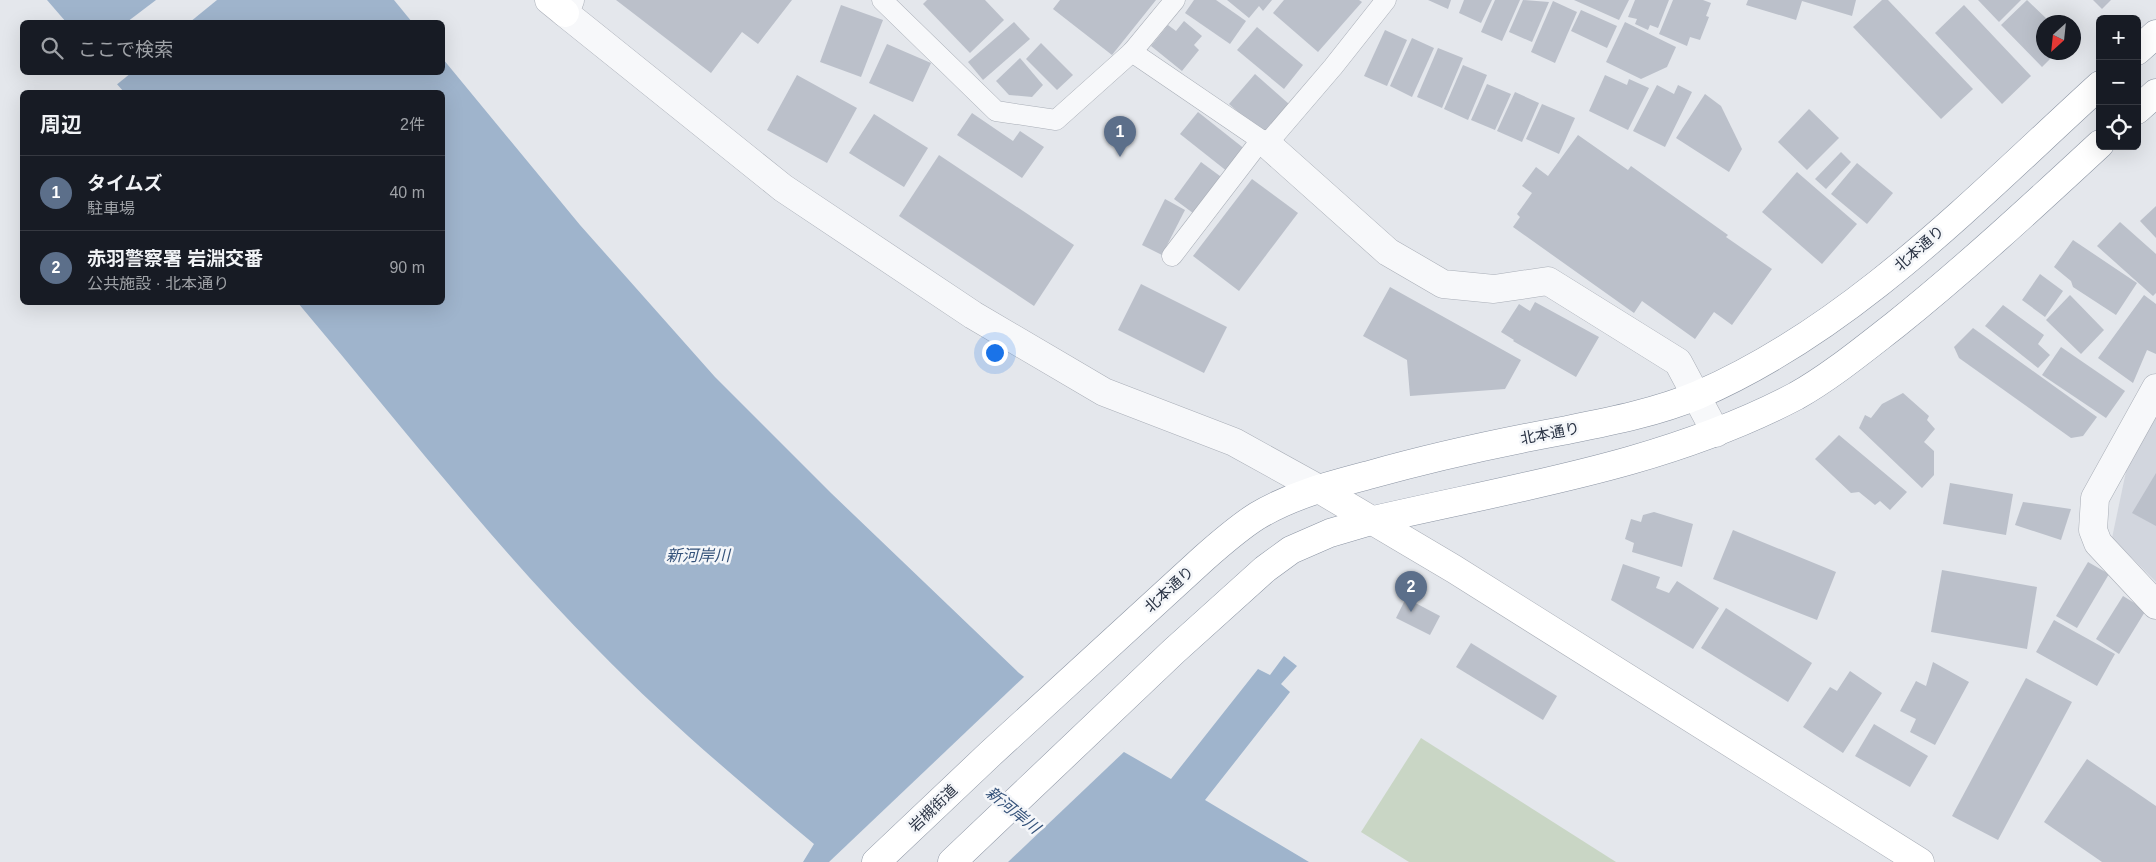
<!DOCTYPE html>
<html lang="ja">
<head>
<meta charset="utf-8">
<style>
	:root { --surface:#171b24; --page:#242831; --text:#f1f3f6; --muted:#9ea1a6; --line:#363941; --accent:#b45309 }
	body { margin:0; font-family:Arial,"Noto Sans JP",sans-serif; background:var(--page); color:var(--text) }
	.controls { position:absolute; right:15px; top:15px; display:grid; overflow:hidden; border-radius:8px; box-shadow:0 5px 20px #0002 }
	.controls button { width:45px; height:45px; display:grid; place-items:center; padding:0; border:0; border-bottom:1px solid var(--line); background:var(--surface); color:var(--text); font:25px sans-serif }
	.compass { position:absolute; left:2036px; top:15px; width:45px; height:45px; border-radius:50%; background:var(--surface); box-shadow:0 5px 20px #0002; rotate:207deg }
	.you { position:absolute; left:994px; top:352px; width:18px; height:18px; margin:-12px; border:4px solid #fff; border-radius:50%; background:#1a73e8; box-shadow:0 0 0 8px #1a73e833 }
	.badge { display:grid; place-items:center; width:32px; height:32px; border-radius:50%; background:var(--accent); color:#fff; font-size:16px; font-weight:700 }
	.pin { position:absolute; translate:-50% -41px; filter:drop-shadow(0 1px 2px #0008) }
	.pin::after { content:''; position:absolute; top:26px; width:18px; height:15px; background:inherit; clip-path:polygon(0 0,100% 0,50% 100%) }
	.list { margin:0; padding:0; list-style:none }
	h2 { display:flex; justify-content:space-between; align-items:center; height:65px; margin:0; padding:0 20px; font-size:21px }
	h2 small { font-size:16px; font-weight:400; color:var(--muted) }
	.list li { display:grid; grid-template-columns:32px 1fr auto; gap:15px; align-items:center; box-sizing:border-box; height:75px; padding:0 20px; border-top:1px solid var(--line) }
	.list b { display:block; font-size:19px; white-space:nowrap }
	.list p { margin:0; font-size:16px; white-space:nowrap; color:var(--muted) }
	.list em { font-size:16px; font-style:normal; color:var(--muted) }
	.icon { flex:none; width:28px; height:28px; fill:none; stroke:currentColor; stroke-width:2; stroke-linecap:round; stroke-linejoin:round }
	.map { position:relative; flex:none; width:2156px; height:862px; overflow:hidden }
	.search { position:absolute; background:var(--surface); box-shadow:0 5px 20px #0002; left:20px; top:20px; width:425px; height:55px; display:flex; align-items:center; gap:12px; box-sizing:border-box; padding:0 18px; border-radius:8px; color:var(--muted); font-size:19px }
	.panel { position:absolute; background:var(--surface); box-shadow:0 5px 20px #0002; left:20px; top:90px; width:425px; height:215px; border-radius:8px }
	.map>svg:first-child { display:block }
</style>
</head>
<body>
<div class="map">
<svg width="2156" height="862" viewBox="0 0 2156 862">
	<rect width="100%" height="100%" fill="#e4e7ec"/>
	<path fill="#d2d6de" d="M2156 415V582L2112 538 2128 462Z"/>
	<path fill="#c9d6c5" d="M1421 738 1616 862H1409L1361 832Z"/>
	<g fill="#9fb4cc">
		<path d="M47 0H394L412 22H66Z"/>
		<path d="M443 59 580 225 715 377 831 493 1019 673 1124 752 1171 779 1258 669 1270 675 1284 656 1297 666 1281 684 1290 692 1205 800 1309 862H803L814 844C739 781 665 719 597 649 490 541 396 419 298 303L442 302V92H124L107 73 442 72Z"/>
	</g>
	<g fill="#e4e7ec">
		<path d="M156 0H217L190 22H127Z"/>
		<path d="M105 72H131V73L115 86Z"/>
		<path d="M1026 675 1126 750 1008 862H829Z"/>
	</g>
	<g fill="#bbc0ca">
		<path d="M616 0H792L758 44 742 32 711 73Z"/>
		<path d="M927 0H985L1004 20 970 53 923 4Z"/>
		<path d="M1060 0H1156L1112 55 1053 9Z"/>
		<path d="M1194 0H1216L1246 21 1230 44 1185 13Z"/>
		<path d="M1227 0H1272L1263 11 1259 6 1249 18Z"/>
		<path d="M1284 0H1359L1362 2 1318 52 1273 13Z"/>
		<path d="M1428 0H1451L1448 9Z"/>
		<path d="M1464 0H1492L1481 23 1459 13Z"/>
		<path d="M1495 0H1520L1502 41 1481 32Z"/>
		<path d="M1523 0 1549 2 1532 42 1509 32Z"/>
		<path d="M1574 0H1629L1619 20Z"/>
		<path d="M1635 0H1669L1658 28 1650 25 1648 30 1635 24 1637 19 1628 17Z"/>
		<path d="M1673 0H1703L1711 3 1706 16 1709 17 1700 40 1690 37 1687 46 1659 34Z"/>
		<path d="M1748 0H1856L1852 16 1802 1 1796 20 1746 5Z"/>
		<path d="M1882 0H1888L1973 89 1941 119 1853 27Z"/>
		<path d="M1978 0H2021L1999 22Z"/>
		<path d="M2027 0 2050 22H2044V52H2057L2042 67 2001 25Z"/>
		<path d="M2093 0H2111L2102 9Z"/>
		<path d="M1553 1 1577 12 1555 63 1531 52Z"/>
		<path d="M841 5 883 20 861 77 820 62Z"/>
		<path d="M1964 5 2031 76 2002 104 1935 33Z"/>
		<path d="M1581 10 1617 26 1607 48 1571 31Z"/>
		<path d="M1184 21 1202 36 1194 45 1199 50 1182 71 1151 46 1168 25 1176 31Z"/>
		<path d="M1014 22 1030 39 983 80 968 62Z"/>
		<path d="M1625 22 1676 47 1667 67 1641 79 1606 62Z"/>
		<path d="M1257 27 1303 65 1284 89 1237 50Z"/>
		<path d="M1385 30 1407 40 1387 86 1364 76Z"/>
		<path d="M1412 38 1434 48 1412 97 1390 86Z"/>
		<path d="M1041 43 1073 75 1057 90 1026 59Z"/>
		<path d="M887 44 931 63 913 102 869 83Z"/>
		<path d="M1438 48 1463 58 1442 108 1417 97Z"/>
		<path d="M1020 58 1043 85 1032 97 1009 95 996 81Z"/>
		<path d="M1463 65 1487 75 1468 120 1444 109Z"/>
		<path d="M1255 74 1289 104 1263 134 1229 104Z"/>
		<path d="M797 75 857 108 827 163 767 130Z"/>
		<path d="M1605 75 1627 85 1629 79 1649 88 1628 130 1589 111Z"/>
		<path d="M1487 84 1511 94 1495 130 1471 120Z"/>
		<path d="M1657 85 1674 94 1678 85 1692 92 1665 147 1633 131Z"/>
		<path d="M1515 92 1539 103 1522 142 1497 131Z"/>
		<path d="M1705 94 1721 106 1742 149 1729 172 1676 138Z"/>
		<path d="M1542 104 1575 118 1559 154 1526 139Z"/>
		<path d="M1809 109 1839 138 1807 170 1778 142Z"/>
		<path d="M1198 112 1246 150 1228 172 1180 134Z"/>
		<path d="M972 113 1013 141 1020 131 1044 147 1022 178 957 135Z"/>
		<path d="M874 114 928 148 904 187 849 153Z"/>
		<path d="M1578 135 1628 170 1631 166 1728 235 1726 237 1772 269 1732 325 1714 312 1695 339 1642 301 1634 313 1513 227 1520 217 1517 214 1532 193 1522 186 1536 167 1548 176Z"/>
		<path d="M1841 152 1851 162 1826 189 1815 179Z"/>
		<path d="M939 155 1074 245 1034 306 899 216Z"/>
		<path d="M1201 162 1224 179 1197 216 1174 199Z"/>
		<path d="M1857 163 1893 193 1867 224 1831 194Z"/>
		<path d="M1797 172 1857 224 1822 264 1762 212Z"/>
		<path d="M1252 179 1298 213 1239 291 1193 256Z"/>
		<path d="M1165 199 1185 210 1162 255 1142 245Z"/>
		<path d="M2156 206V238L2140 221Z"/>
		<path d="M2120 222 2156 254V293L2153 296 2097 246Z"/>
		<path d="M2073 240 2137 283 2116 315 2073 287 2071 281 2054 267Z"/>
		<path d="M2040 274 2063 291 2045 317 2022 300Z"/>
		<path d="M1141 284 1227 327 1204 373 1118 330Z"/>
		<path d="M1390 287 1521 360 1505 389 1410 396 1407 360 1363 336Z"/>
		<path d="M2070 295 2104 330 2081 354 2046 320Z"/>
		<path d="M2144 295 2156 304V354L2147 350 2133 383 2098 358Z"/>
		<path d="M1535 302 1599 337 1576 377 1513 341 1514 340 1501 332 1519 304 1530 311Z"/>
		<path d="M2003 305 2044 335 2038 344 2050 355 2038 368 1985 326Z"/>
		<path d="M1973 328 2097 417 2083 436 2071 438 1959 358 1954 347Z"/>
		<path d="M2061 347 2125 391 2106 418 2042 375Z"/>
		<path d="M1903 393 1929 416 1927 420 1935 429 1924 442 1934 451V475L1922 488 1859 428 1865 415 1871 418 1882 404Z"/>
		<path d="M1839 435 1907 492 1890 510 1880 501 1875 505 1859 492 1851 493 1815 459Z"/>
		<path d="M2156 473V526L2132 513Z"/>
		<path d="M1950 483 2013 494 2006 535 1943 524Z"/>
		<path d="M2023 502 2071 509 2061 540 2015 525Z"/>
		<path d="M1654 512 1693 524 1682 567 1632 552 1634 543 1625 539 1631 519 1641 522 1643 515Z"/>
		<path d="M1733 530 1836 572 1817 620 1713 579Z"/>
		<path d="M2088 562 2109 574 2077 628 2056 616Z"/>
		<path d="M1623 564 1660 577 1656 588 1669 593 1677 581 1719 608 1693 649 1611 600Z"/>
		<path d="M1942 570 2037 587 2027 649 1931 632Z"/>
		<path d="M2123 596 2146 610 2119 654 2096 639Z"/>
		<path d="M1406 598 1440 616 1430 635 1396 618Z"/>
		<path d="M1726 608 1812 663 1788 702 1701 648Z"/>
		<path d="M2054 620 2115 654 2097 686 2036 652Z"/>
		<path d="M1471 643 1557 696 1543 720 1456 667Z"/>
		<path d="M1933 662 1969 682 1935 745 1910 732 1916 719 1900 711 1916 681 1926 686Z"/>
		<path d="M1850 671 1882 693 1843 753 1803 727 1830 687 1837 691Z"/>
		<path d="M2026 678 2072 702 1998 840 1952 816Z"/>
		<path d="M1874 724 1928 756 1910 787 1855 756Z"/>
		<path d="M2087 759 2156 806V862H2102L2044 822Z"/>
	</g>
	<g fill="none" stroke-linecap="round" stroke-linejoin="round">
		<defs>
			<g id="lane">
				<path d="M882 0 996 111 1056 120 1132 52 1267 144 1333 67 1386 0"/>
				<path d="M1132 52 1175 0"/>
				<path d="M1172 256 1261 140"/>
			</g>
			<g id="street">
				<path d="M570 0 565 13 783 188 973 315 1104 392 1234 442 1319 489"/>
				<path d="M1267 144 1388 252 1443 284 1494 289 1548 281 1678 362 1716 433"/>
				<path d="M2156 388 2095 498 2093 530 2098 543 2156 605"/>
			</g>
			<g id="secondary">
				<path d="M549 0 565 13"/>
				<path d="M1319 489 1454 569 1920 862"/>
			</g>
			<g id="highway">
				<path d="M2137 51 2156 34"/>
				<path d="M2137 110 2156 93"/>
				<path d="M876 862 990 754 1204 558C1221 543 1238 528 1257 516 1292 495 1331 485 1369 475 1433 457 1497 443 1562 431 1607 422 1655 413 1698 395 1853 328 1977 197 2100 85"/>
				<path d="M952 862 1174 651 1265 569 1291 550 1330 533 1374 520C1516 487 1665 465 1796 396 1830 377 1864 349 1895 325 1966 268 2033 206 2100 144"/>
			</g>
		</defs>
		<use href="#lane" stroke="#a9aeb7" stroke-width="21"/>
		<use href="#street" stroke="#a9aeb7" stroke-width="29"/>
		<use href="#secondary" stroke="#a9aeb7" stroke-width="29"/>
		<use href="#highway" stroke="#8b94a3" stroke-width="29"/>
		<use href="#lane" stroke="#f7f8fa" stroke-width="20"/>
		<use href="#street" stroke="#f7f8fa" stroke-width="28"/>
		<use href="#secondary" stroke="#fff" stroke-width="28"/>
		<use href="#highway" stroke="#fff" stroke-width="28"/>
	</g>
	<g text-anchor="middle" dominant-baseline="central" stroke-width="5" stroke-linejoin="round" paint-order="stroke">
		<g font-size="15" fill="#2b3445" stroke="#f4f6f9">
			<text transform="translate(1919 248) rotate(-41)">北本通り</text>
			<text transform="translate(1550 433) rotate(-11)">北本通り</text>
			<text transform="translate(1169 589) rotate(-42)">北本通り</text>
			<text transform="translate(933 808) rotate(-44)">岩槻街道</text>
		</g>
		<g font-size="16" font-style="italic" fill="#34527a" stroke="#f4f6f9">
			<text x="698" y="555">新河岸川</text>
			<text transform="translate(1013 810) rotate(39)">新河岸川</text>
		</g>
	</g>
</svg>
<div class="controls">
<button>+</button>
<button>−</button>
<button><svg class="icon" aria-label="locate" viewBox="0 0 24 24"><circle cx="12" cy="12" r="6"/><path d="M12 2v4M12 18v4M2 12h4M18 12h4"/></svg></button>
</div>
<svg class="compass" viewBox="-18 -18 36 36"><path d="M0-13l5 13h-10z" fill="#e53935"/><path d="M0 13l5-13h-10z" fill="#9ea1a6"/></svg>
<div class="you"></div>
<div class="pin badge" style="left:1120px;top:157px;background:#5c6f8a">1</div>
<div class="pin badge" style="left:1411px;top:612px;background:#5c6f8a">2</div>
<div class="search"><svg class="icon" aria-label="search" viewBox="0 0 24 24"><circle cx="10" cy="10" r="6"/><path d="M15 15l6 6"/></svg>ここで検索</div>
<section class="panel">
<h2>周辺<small>2件</small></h2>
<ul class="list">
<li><span class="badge" style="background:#5c6f8a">1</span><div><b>タイムズ</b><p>駐車場</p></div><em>40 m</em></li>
<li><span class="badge" style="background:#5c6f8a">2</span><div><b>赤羽警察署 岩淵交番</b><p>公共施設 · 北本通り</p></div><em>90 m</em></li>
</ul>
</section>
</div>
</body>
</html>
